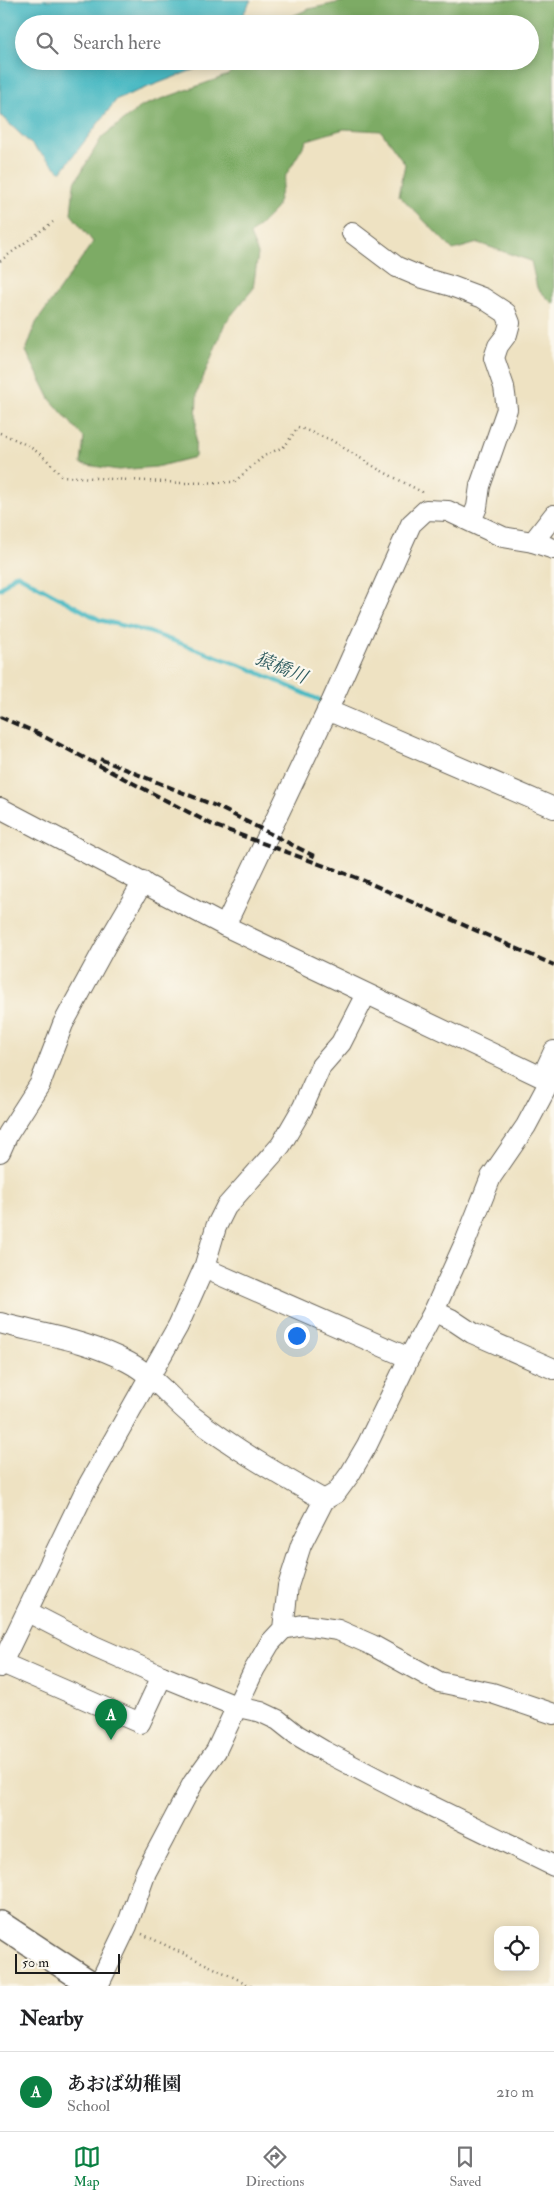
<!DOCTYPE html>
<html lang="en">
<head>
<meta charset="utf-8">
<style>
	:root { --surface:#fff; --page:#f6f6f6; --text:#202124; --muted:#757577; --line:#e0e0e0; --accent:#0b8043 }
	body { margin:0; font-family:"IM FELL Double Pica","Noto Serif JP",serif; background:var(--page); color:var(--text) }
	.controls { position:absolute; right:15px; bottom:15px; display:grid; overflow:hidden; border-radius:10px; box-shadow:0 2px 12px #0003 }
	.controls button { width:45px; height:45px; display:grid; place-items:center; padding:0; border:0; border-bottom:1px solid var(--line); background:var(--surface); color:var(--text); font:25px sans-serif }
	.scale { position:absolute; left:15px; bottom:12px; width:105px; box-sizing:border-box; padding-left:5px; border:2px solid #1c1c1c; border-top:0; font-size:14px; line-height:18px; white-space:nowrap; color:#1c1c1c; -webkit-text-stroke:4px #fbf7ec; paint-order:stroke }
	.you { position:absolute; left:296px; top:1335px; width:18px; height:18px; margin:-12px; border:4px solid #fff; border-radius:50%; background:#1a73e8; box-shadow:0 0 0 8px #1a73e833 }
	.badge { display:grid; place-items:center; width:32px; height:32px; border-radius:50%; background:var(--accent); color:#fff; font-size:16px; font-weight:700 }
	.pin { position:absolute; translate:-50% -41px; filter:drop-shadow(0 1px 2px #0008) }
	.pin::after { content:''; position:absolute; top:26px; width:18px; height:15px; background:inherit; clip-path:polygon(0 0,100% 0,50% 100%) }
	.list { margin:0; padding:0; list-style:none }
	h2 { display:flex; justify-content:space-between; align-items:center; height:65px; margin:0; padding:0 20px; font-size:21px }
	h2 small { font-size:16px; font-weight:400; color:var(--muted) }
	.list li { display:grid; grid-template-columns:32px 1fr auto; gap:15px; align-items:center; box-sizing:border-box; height:80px; padding:0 20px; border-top:1px solid var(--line) }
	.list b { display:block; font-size:19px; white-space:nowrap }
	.list p { margin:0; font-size:16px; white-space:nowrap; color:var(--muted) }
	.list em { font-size:16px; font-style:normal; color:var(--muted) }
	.icon { flex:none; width:28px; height:28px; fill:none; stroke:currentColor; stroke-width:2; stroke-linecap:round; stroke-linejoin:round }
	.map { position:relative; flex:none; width:554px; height:1986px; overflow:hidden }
	.search { position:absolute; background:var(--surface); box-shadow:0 2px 12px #0003; left:15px; right:15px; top:15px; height:55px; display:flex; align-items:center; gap:12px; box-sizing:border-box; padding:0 18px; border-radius:28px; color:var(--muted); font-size:19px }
	.sheet { height:145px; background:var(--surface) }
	nav { display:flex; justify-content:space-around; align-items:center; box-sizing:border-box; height:70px; border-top:1px solid var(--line); background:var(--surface); font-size:14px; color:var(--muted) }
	nav a { display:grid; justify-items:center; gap:2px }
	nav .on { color:var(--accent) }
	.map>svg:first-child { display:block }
</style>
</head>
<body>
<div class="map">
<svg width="554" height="1986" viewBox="0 0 554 1986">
	<rect width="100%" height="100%" fill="#fbf7ec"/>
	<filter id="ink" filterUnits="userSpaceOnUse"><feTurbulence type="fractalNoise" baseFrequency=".02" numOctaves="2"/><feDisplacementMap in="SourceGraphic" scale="10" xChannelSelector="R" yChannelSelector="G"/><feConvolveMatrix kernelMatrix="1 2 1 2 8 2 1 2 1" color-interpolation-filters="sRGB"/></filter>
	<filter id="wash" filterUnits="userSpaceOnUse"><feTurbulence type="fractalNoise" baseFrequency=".0096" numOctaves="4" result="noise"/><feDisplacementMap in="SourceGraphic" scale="20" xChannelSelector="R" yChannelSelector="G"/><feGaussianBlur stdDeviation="1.12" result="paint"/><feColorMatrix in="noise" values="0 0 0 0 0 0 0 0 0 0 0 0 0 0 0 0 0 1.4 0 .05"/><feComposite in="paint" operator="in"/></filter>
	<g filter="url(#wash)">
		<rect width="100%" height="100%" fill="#eee2c2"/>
		<path fill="#7dab65" stroke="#4c6440" d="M350 0H554V305L537 288 531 261 478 243 453 250 399 195 405 164 381 131 344 129 307 140 285 177 276 209 250 235 258 254 253 289 225 323 197 393 195 457 156 467 118 470 81 464 84 438 50 399 26 351 36 323 93 242 71 214 74 184 102 137 142 106 228 75 239 61H530V24H273L309 9Z"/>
		<path fill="#4ab9c3" stroke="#336a70" d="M0 0H251L238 24H24V61H216L117 99 61 172 0 115Z"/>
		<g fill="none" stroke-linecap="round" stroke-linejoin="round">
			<path stroke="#4ab9c3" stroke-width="4.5" d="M0 589 16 574 100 620 149 632 248 668 326 703"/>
		</g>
	</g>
	<g filter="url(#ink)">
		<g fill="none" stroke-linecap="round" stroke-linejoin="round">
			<defs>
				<g id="minor">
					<path d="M352 233 397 267 423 278 451 286 483 298 506 313 510 323 507 334 498 346 494 358 504 387 507 409 480 486 477 507 471 521"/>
					<path d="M533 542 554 515"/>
					<path d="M327 710 554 808"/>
					<path d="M0 808 225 926 554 1083"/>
					<path d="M225 926 331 703 411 524 426 510 448 511 503 537 533 542 554 549"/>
					<path d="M542 1077 554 1051"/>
					<path d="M0 1152 8 1134 40 1084 63 1024 105 947 143 882"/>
					<path d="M204 1268 409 1358"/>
					<path d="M434 1311 451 1319 472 1333 554 1369"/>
					<path d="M0 1323C42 1334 89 1341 128 1362 153 1375 170 1398 192 1416 233 1448 278 1474 324 1500"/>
					<path d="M28 1612 94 1646 162 1676 238 1707 261 1712 278 1720 297 1735 324 1751 409 1795 554 1866"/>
					<path d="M283 1629 303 1625 338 1630 372 1645 439 1682 492 1693 554 1714"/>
					<path d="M2 1663 140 1723 162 1676"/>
					<path d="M0 1667 85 1491 178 1326 204 1268 216 1227 226 1207 281 1145 303 1107 321 1066 341 1043 366 994"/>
					<path d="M98 1986 127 1926 146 1872 193 1783 216 1751 254 1670 270 1643 283 1629 288 1586 301 1545 324 1500 336 1493 350 1474 367 1445 409 1358 434 1311 466 1240 491 1177 526 1126 550 1081"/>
				</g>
				<path id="major" d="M0 1924 94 1986"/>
			</defs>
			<use href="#minor" stroke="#666156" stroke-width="22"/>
			<use href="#major" stroke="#666156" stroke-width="28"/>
			<g stroke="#666156" stroke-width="2.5" stroke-dasharray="1 4" stroke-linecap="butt">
				<path d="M0 261 53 222"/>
				<path d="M0 433C27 444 43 452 61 476L182 483 234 482 264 456 285 446 298 427 331 440 378 469 422 492 423 495"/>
				<path d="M142 1934 252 1986"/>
			</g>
			<use href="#minor" stroke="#fff" stroke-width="20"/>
			<use href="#major" stroke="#fff" stroke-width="25"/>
			<g stroke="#1c1c1c" stroke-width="4" stroke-dasharray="8 4" stroke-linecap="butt">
				<path d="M0 717 42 735"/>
				<path d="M35 732 213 825 360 879 554 965"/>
				<path d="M100 759 216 806 316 857"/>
			</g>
		</g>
	</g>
	<g text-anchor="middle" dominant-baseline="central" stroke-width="4.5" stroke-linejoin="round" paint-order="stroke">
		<g font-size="18" font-style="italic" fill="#2e5b5f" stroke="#fbf7ec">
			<text transform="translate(281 668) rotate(23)">猿橋川</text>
		</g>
	</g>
</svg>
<div class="controls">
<button><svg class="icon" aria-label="locate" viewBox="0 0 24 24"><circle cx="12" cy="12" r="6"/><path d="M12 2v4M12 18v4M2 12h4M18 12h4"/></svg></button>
</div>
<div class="scale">50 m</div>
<div class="you"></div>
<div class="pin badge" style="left:111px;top:1740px">A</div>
<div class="search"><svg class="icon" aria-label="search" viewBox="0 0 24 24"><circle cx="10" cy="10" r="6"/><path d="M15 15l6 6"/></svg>Search here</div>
</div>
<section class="sheet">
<h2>Nearby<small></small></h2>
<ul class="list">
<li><span class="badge">A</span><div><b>あおば幼稚園</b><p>School</p></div><em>210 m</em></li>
</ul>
</section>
<nav>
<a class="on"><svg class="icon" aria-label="map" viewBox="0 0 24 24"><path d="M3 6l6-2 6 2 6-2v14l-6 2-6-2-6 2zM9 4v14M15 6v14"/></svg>Map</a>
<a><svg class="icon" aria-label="directions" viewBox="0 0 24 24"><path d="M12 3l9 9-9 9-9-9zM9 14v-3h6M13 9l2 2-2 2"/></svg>Directions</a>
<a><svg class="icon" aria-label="saved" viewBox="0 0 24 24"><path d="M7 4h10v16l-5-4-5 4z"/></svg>Saved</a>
</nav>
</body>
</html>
